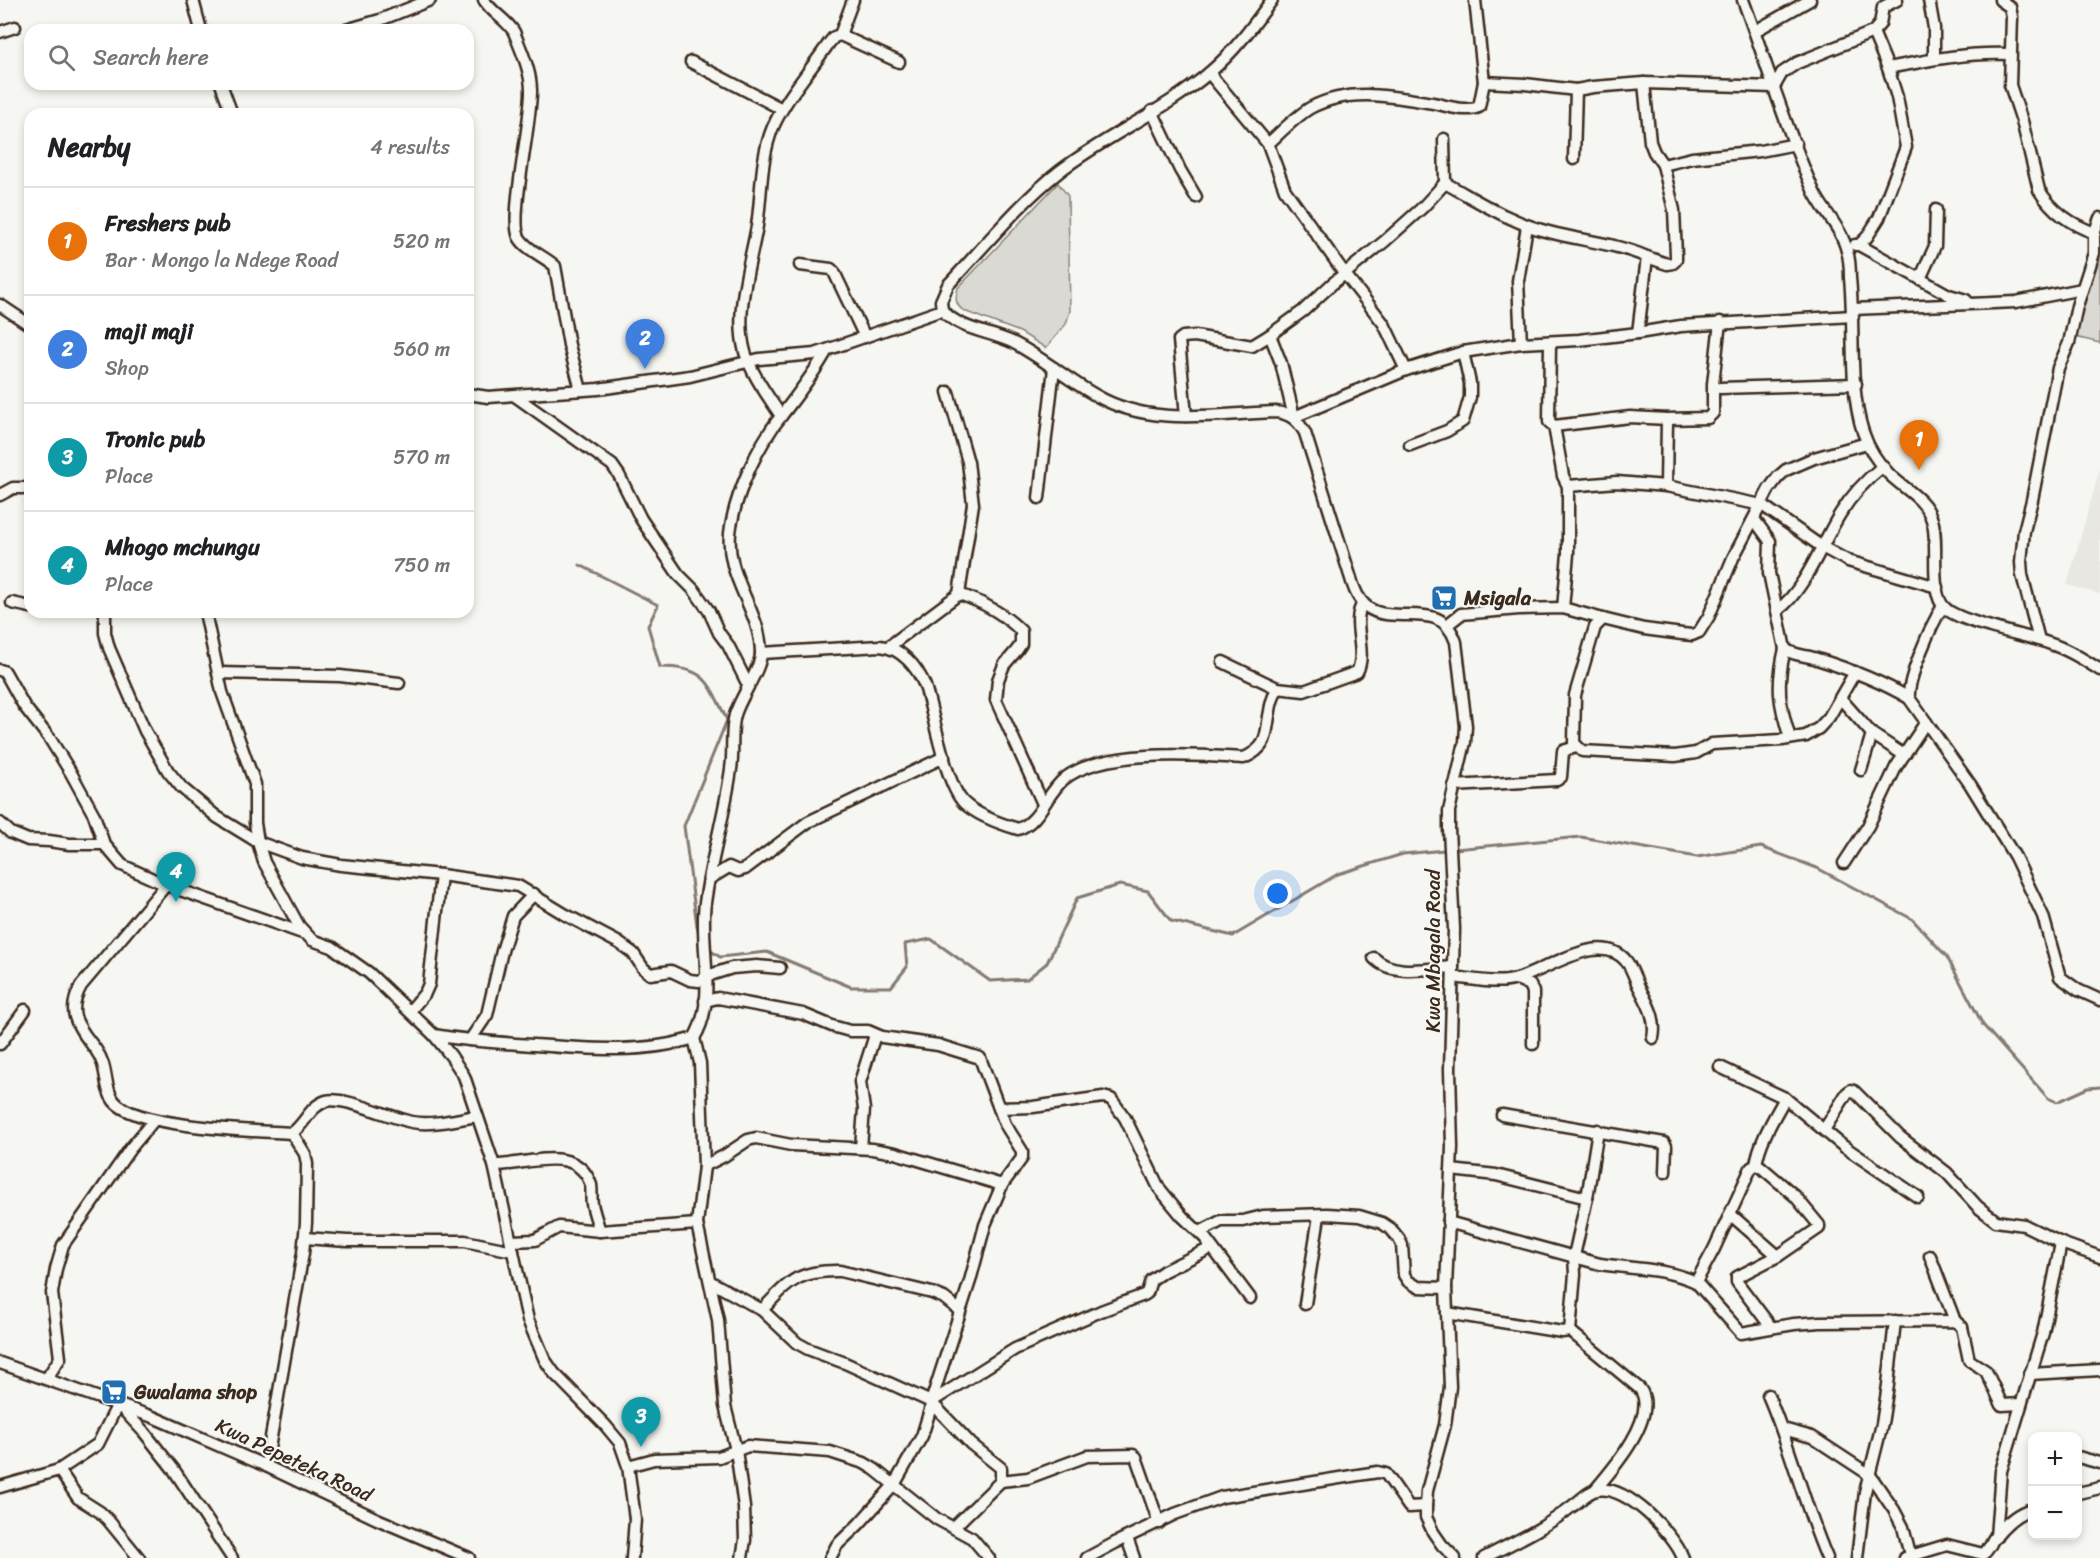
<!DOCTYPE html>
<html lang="en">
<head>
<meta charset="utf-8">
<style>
	:root { --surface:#fff; --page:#f6f6f6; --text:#202124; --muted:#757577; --line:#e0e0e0; --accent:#1a73e8 }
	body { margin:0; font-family:Sriracha,sans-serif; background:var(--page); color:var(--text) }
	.controls { position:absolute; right:18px; bottom:18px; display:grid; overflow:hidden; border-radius:12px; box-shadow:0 3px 9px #0003 }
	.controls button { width:54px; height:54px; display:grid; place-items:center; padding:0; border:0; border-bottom:2px solid var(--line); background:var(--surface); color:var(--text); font:30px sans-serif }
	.you { position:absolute; left:1278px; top:894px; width:21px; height:21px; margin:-15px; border:4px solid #fff; border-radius:50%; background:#1a73e8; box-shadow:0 0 0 9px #1a73e833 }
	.badge { display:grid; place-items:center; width:39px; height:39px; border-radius:50%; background:var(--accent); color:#fff; font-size:20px; font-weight:700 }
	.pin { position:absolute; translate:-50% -50px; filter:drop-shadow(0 2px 3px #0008) }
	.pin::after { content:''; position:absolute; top:32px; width:21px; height:18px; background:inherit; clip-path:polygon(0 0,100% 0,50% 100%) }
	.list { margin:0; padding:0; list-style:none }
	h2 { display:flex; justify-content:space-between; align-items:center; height:78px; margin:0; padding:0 24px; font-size:26px }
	h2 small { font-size:20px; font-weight:400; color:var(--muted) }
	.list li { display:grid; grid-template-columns:39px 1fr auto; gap:18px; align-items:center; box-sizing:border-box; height:108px; padding:0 24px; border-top:2px solid var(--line) }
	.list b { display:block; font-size:22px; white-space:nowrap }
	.list p { margin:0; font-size:20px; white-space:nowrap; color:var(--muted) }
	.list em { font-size:20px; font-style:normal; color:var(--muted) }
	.icon { flex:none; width:33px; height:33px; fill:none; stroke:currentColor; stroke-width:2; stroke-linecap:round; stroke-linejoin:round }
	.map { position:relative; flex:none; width:2100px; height:1558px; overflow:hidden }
	.search { position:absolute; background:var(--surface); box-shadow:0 3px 9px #0003; left:24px; top:24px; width:450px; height:66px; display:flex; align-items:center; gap:15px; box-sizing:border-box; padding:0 21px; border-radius:18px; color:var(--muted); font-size:22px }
	.panel { position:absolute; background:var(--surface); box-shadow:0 3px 9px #0003; left:24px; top:108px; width:450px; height:510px; border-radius:18px }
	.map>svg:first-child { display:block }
</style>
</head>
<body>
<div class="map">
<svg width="2100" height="1558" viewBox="0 0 2100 1558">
	<rect width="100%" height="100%" fill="#f6f6f2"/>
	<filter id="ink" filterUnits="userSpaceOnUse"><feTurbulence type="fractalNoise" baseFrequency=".0167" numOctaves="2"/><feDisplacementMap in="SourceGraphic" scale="12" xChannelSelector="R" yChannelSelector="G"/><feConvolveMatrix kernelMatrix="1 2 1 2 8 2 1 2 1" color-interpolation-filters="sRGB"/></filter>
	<g filter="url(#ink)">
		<path fill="#e8e7e2" d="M2100 469V594L2067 585Z"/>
		<g fill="#dad9d3" stroke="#8a8278" stroke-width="1.5">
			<path d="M1058 183 1068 196 1070 311 1066 324 1046 348 1020 332 964 311C955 305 955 298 958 288Z"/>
			<path d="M2100 237V343L2071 336Z"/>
		</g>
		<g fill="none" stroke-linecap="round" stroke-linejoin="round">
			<g stroke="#857a71" stroke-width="3">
				<path d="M580 565 658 605 648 626 660 667C707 667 708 682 727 720L684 826 697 926 700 937"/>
				<path d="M708 949 720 957 767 952 851 987H891L907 967 905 944 931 939 990 981 1027 979 1047 963 1077 898 1120 885 1148 891 1171 921 1233 936 1338 874 1403 854 1581 837 1697 857 1761 847 1817 868 1912 919 1947 957 1983 1025 2048 1098 2057 1102 2088 1088 2100 1087"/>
			</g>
			<defs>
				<g id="minor">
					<path d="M193 0 201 30"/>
					<path d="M484 0C492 13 507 20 514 32 521 50 531 71 531 90 532 119 509 218 519 237 526 250 544 256 555 266L569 345 581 390"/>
					<path d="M853 0 840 35 899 62"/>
					<path d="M1272 0C1253 26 1234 52 1209 73 1164 111 1107 135 1060 171 1020 202 983 248 948 285L941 301 942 310C960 330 988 331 1012 342 1042 357 1067 380 1097 396 1151 427 1216 414 1276 412 1291 414 1298 420 1305 433L1353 585C1355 591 1358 597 1362 602 1387 632 1440 593 1456 642L1466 726 1465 742 1449 811V829L1454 929 1450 1069 1452 1147 1446 1288 1450 1387 1445 1425 1427 1491 1426 1506V1517L1433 1532 1442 1545 1455 1558"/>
					<path d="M1743 0C1767 64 1786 130 1814 192 1824 212 1842 229 1847 251 1850 260 1850 269 1850 278 1855 327 1848 386 1863 432 1868 447 1878 463 1889 474 1904 489 1926 499 1932 520 1940 542 1928 593 1945 608 1959 622 2025 635 2048 643 2067 649 2083 659 2100 670"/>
					<path d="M1929 0 1934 28V59"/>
					<path d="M2000 0 2010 7 2012 17 2010 85 2022 121 2039 190C2052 211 2072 225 2095 233"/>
					<path d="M346 30 380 20 430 0"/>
					<path d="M1755 31 1810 0"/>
					<path d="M0 32 15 27"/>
					<path d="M691 62 782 109"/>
					<path d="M1888 68C1929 60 1968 52 2010 54"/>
					<path d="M1209 73 1268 144 1285 190 1345 274 1384 324 1406 370"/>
					<path d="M1484 82 1525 84 1576 90 1593 87 1644 83 1774 87 1782 73 1797 63 1873 32 1880 24 1883 7 1897 0"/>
					<path d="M1644 83 1650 142 1654 152 1663 165 1674 210 1676 255V260L1673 263 1667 264 1647 257"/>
					<path d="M221 84 232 114"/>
					<path d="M1152 111 1180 170 1196 197"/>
					<path d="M1444 139 1445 183C1478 201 1511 223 1549 232 1582 241 1615 243 1647 257L1638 333"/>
					<path d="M1268 144C1281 132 1294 118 1310 108 1351 86 1395 97 1438 104 1450 107 1467 112 1479 107L1484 82 1475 0"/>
					<path d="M1574 159 1576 90"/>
					<path d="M1663 165 1692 158 1760 151 1796 144"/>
					<path d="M1855 245H1859L1949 295 1966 300"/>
					<path d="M1859 245 1867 237 1879 218 1906 147 1897 97 1888 68 1873 32"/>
					<path d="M800 265 831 269 834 272 865 337"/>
					<path d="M1920 279 1935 246 1936 210"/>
					<path d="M0 305 30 325"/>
					<path d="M1853 309 2016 302 2082 289"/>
					<path d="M1270 335 1281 363 1294 417"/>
					<path d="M1550 342 1549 422 1554 426 1563 476 1568 486V554L1563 608"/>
					<path d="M1521 343 1518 281 1527 226"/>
					<path d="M1720 388 1856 384"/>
					<path d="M468 394 488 397 598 389 690 376 759 359 815 354 942 310"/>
					<path d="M515 396 612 465 619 475 641 519 678 574 694 590 709 611 719 633 728 645 748 685"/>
					<path d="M781 416C768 396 752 375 745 352 734 312 750 266 757 226 762 193 760 158 773 127 787 96 810 71 829 43L834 37 840 35"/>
					<path d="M1186 416 1179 340 1183 337 1195 336 1252 346 1270 335 1303 311 1332 284 1385 241 1423 207 1445 183"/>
					<path d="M1294 417 1406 370 1463 352 1521 343 1579 340 1638 333 1681 326 1853 316"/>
					<path d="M1554 426 1630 417 1667 419 1708 418 1713 413V384L1720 322"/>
					<path d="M1410 445 1447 431 1463 421 1470 397V383L1463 352"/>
					<path d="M1568 486 1617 482 1666 486 1762 505 1822 547 1848 561 1937 587"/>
					<path d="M1666 486 1667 419"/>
					<path d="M0 495 13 488H30"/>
					<path d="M1039 498 1054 368"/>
					<path d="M1754 519 1770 541 1769 573 1785 649C1794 656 1806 655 1817 659 1849 669 1880 681 1909 698"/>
					<path d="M959 594C983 602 1003 613 1021 631V644L1017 650 1004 665 998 680 996 700 1043 804"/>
					<path d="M12 603 30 607"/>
					<path d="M1943 606C1932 623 1907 679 1909 698L1970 784 2015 857 2043 916 2060 977 2078 990 2100 1000"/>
					<path d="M1778 610C1805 590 1822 543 1840 514 1851 496 1867 479 1883 466"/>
					<path d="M105 612V633L109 648 145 731 168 771 182 788 217 817 258 842 302 858 341 865 441 875 518 886 566 915 619 943 633 953 643 968 650 974 671 971 690 980 699 981 713 974 732 968 757 966 780 968"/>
					<path d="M205 612 222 692 255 784V823L258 842 264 862 299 926 312 940 332 947 369 973 434 1035 451 1056 464 1076 494 1165 528 1320 545 1360 554 1373 605 1425 620 1443 628 1466 635 1519 632 1558"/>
					<path d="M1447 625 1461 614 1519 609 1563 608 1603 619"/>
					<path d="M2039 640 2022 575 2021 562 2024 531 2032 500 2058 368 2069 343 2077 306 2094 253V234L2100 218"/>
					<path d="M888 647 959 594 973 504 968 462 948 392"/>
					<path d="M1785 649C1776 686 1779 703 1790 738"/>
					<path d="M761 653 880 646C902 648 917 667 925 686 934 714 945 784 964 803 977 815 1001 824 1018 829 1040 822 1046 794 1064 779 1102 748 1196 755 1244 758 1270 746 1265 734 1270 711 1271 702 1274 695 1277 688L1304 691 1357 672C1368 651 1350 622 1363 603"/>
					<path d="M1223 662 1277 688"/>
					<path d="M0 670 5 672 24 706 50 739 71 773 94 815 104 844 122 865 166 885 305 934"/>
					<path d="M1855 672 1829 717 1819 728 1806 736 1782 740 1712 744 1696 753 1675 756 1582 751 1574 743 1575 695 1595 627 1603 619 1644 629 1682 634 1692 635 1699 632 1709 616 1733 558 1769 489 1778 477 1786 470 1814 458 1867 443"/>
					<path d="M219 673 340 676 399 683"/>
					<path d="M1841 699 1872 734 1904 755"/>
					<path d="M1861 770 1872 734"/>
					<path d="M1454 786 1557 780 1561 777 1563 751 1576 747"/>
					<path d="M0 823 11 833 28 840 49 841 69 844H104"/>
					<path d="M1844 863 1868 826 1896 767 1926 722"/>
					<path d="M709 879 729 867 738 871 745 869 808 822 944 757"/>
					<path d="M166 885 81 986C65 1015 79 1027 96 1050 109 1068 103 1087 114 1101 135 1128 257 1131 292 1133 305 1124 310 1106 326 1101 344 1096 391 1118 412 1122 432 1126 457 1119 477 1116"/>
					<path d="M1374 958C1392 977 1430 968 1453 967"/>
					<path d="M1453 977C1473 979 1498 985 1517 979 1547 970 1602 929 1627 962 1632 969 1635 979 1639 987 1648 1004 1657 1019 1653 1038"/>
					<path d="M1517 979 1530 985 1533 992V1044"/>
					<path d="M705 1001 718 998 803 1014 832 1026 850 1031H868L882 1037 938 1045 980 1058 1005 1124 1022 1151V1158L1002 1185"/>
					<path d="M410 1011 425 993 429 984 441 875"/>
					<path d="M434 1035C467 1041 501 1043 534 1045 586 1049 644 1054 694 1038 718 1000 699 945 705 903 711 858 725 814 731 769 734 751 730 732 735 715 740 697 762 668 761 652 760 607 722 575 731 526 737 490 759 443 782 415 798 394 813 375 826 352"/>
					<path d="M694 1038 700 1063 704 1166 697 1224 718 1320 725 1406 736 1450 744 1507 745 1540 742 1558"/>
					<path d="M470 1040 487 1015 502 951 513 916 534 894"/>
					<path d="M0 1044 25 1010"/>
					<path d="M1720 1067 1785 1098 1843 1146 1918 1197"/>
					<path d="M999 1108 1033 1107 1103 1097 1111 1099 1125 1118 1159 1188 1182 1216 1205 1238 1250 1298"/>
					<path d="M1502 1115 1664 1143 1666 1146 1665 1172"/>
					<path d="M1824 1130 1847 1093 1851 1090 1854 1091 1900 1137 1947 1173 1978 1207 1996 1221 2024 1225 2061 1243 2100 1257"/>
					<path d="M861 1148 864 1109 860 1082 875 1035"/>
					<path d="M494 1165C525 1166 577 1142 591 1185 592 1191 591 1198 592 1204 594 1213 597 1222 600 1231"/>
					<path d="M1756 1165C1759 1142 1774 1118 1785 1098"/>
					<path d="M704 1166 724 1156 748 1140 756 1138 791 1145 872 1149 895 1153 1002 1185 985 1225 970 1281 931 1402"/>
					<path d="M1451 1170 1496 1175 1587 1198"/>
					<path d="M1730 1214 1778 1256"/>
					<path d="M1448 1222 1600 1264C1634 1269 1664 1268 1696 1282L1741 1333 1794 1324 1820 1322 1955 1321 1962 1327 1969 1360 1986 1371 2002 1405 2021 1404"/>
					<path d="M1200 1232 1221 1221H1243L1263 1216 1327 1214 1359 1216 1382 1223 1391 1229 1399 1239 1402 1245 1404 1275 1408 1281 1418 1287 1446 1288"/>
					<path d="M305 1238 347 1241H465L513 1251"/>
					<path d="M512 1241 535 1240 559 1227 600 1231 697 1224"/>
					<path d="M1930 1256 1955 1321"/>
					<path d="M711 1282 762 1310 797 1343 808 1349 845 1363 931 1402 971 1444 1001 1468V1481L954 1527"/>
					<path d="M1696 1282 1714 1249 1751 1168 1756 1165 1760 1166 1795 1196 1819 1225V1228L1778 1256 1737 1277V1282L1771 1327"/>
					<path d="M1305 1304 1319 1216"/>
					<path d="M762 1310C790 1281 798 1270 840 1271L932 1293 944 1298 959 1310"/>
					<path d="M1447 1313 1562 1332 1570 1331 1640 1389C1659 1416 1613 1469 1595 1490"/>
					<path d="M1570 1331 1575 1274 1574 1256 1587 1198 1598 1130"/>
					<path d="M0 1363 153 1417 266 1466 377 1519 469 1558"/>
					<path d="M2030 1374 2100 1370"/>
					<path d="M47 1378 60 1358 52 1293 56 1269 63 1245 130 1149 154 1120"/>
					<path d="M1768 1395C1791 1448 1804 1505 1827 1558"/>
					<path d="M1783 1429 1812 1437 1870 1475 1894 1510 1903 1527 1910 1555"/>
					<path d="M2078 1457 2100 1463"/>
					<path d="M266 1466 303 1253 306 1223 307 1164 305 1154 292 1133"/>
					<path d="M628 1466 654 1459 719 1457 748 1446 830 1452 864 1463 874 1469 937 1519 972 1538 989 1558"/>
					<path d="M59 1470 78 1498 100 1512 108 1520 139 1558"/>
					<path d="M1001 1481 1028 1478 1087 1456 1133 1455 1136 1457 1159 1523"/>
					<path d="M0 1487 59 1470 98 1444 118 1404 144 1432 174 1470 232 1558"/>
					<path d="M2078 1493 2100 1488"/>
					<path d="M1996 1537 2001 1471 2043 1333 2061 1243"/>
					<path d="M1127 1538 1134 1558"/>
					<path d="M830 1558 837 1545 859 1524 894 1485 922 1436 930 1410 931 1402 1015 1349 1101 1311 1144 1295 1147 1293 1151 1280 1164 1271 1211 1248"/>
					<path d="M1087 1558 1115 1543 1175 1514 1222 1497 1358 1475 1378 1472 1386 1474 1409 1507 1426 1506"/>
					<path d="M1484 1558C1514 1542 1544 1529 1571 1507 1579 1502 1588 1491 1597 1490 1626 1484 1674 1534 1683 1558"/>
					<path d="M1857 1558 1865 1492 1882 1424 1888 1385 1895 1321"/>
					<path d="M1904 1558 1947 1545 1983 1554C1989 1550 1990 1544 1994 1538 2004 1525 2016 1513 2032 1509"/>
				</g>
			</defs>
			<use href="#minor" stroke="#3b2a1e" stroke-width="15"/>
			<use href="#minor" stroke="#f6f6f2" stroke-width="10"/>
		</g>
	</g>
	<defs>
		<symbol id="supermarket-square" viewBox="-11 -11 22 22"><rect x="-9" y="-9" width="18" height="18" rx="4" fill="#1f6fb2" stroke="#f6f6f2"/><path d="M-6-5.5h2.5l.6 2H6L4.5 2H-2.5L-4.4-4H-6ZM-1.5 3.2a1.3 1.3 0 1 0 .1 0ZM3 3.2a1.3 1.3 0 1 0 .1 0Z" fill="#fff"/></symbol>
	</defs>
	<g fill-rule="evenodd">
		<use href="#supermarket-square" x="1429" y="583" width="30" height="30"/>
		<use href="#supermarket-square" x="99" y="1377" width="30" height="30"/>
	</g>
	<g text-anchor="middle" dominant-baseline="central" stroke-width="4.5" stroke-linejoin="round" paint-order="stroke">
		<g font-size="20" font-weight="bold" fill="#3b2a1e" stroke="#f6f6f2" text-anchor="start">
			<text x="1464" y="598">Msigala</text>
			<text x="134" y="1392">Gwalama shop</text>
		</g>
		<g font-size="20" fill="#3b2a1e" stroke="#f6f6f2">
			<text transform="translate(1433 951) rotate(-90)">Kwa Mbagala Road</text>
			<text transform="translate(294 1460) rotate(25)">Kwa Pepeteka Road</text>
		</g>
	</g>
</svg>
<div class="controls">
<button>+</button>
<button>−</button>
</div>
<div class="you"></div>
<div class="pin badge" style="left:1919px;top:470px;background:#e8710a">1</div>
<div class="pin badge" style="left:645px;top:369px;background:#3f7fe0">2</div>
<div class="pin badge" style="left:641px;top:1447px;background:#0f9aa8">3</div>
<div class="pin badge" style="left:176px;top:902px;background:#0f9aa8">4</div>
<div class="search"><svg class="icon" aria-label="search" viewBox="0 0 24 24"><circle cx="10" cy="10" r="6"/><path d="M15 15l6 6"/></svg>Search here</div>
<section class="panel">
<h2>Nearby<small>4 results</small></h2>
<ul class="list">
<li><span class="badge" style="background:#e8710a">1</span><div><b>Freshers pub</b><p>Bar · Mongo la Ndege Road</p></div><em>520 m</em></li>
<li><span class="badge" style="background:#3f7fe0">2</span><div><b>maji maji</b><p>Shop</p></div><em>560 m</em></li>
<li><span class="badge" style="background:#0f9aa8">3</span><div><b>Tronic pub</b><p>Place</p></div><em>570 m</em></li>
<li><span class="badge" style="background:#0f9aa8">4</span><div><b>Mhogo mchungu</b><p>Place</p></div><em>750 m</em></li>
</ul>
</section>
</div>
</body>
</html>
